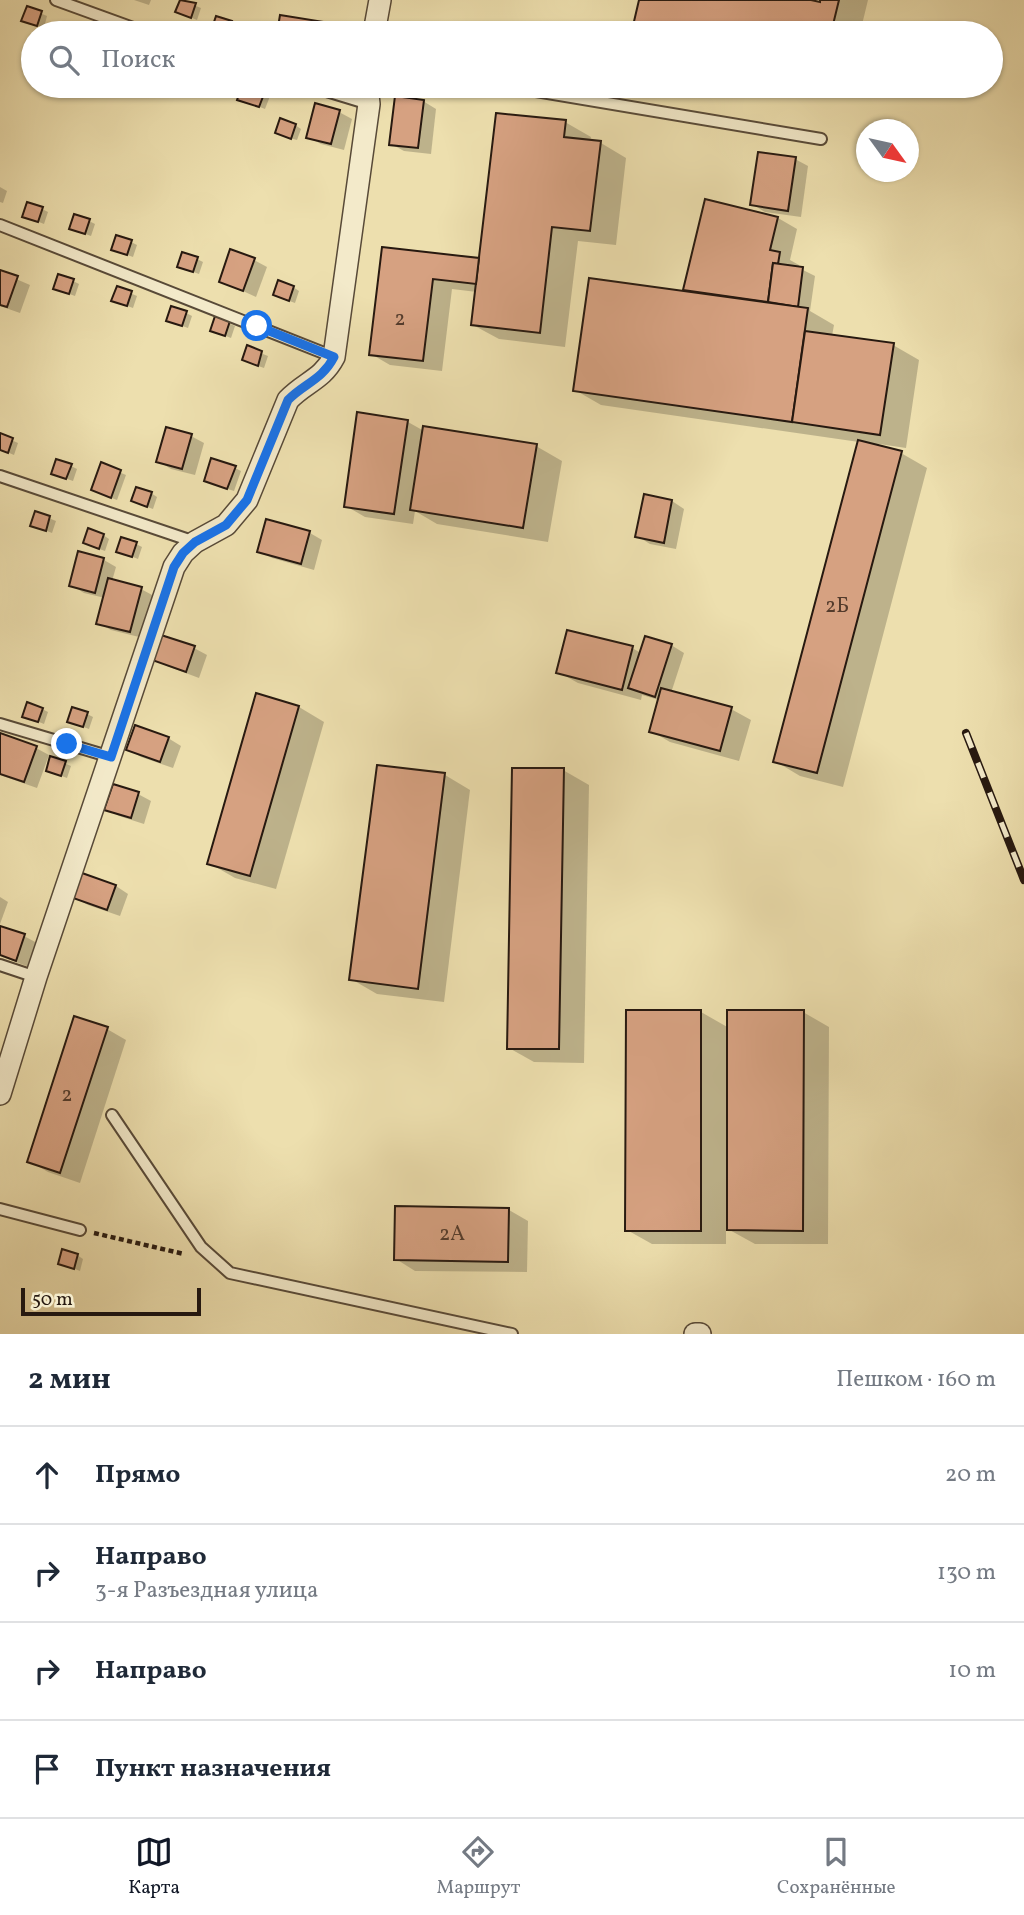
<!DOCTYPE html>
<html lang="ru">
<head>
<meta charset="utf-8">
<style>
	:root { --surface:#fff; --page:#f6f6f7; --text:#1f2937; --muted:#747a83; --line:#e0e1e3; --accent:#111827 }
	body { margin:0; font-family:Vollkorn,serif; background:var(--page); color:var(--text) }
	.compass { position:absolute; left:856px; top:119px; width:63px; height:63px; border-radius:50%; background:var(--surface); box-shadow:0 2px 5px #0004; rotate:123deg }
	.scale { position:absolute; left:21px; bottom:18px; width:180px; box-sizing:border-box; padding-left:7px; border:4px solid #271910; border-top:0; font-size:19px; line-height:24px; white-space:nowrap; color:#271910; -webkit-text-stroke:5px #f3eaca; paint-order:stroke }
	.stop { position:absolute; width:21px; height:21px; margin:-16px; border:5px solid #1a73e8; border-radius:50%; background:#fff }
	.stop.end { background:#1a73e8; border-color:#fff; box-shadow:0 2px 7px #0008 }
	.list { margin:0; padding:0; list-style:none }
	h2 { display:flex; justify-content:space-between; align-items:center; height:91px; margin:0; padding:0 28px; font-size:30px }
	h2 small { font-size:23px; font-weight:400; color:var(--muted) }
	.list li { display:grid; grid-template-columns:46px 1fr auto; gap:21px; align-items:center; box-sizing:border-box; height:98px; padding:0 28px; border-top:2px solid var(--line) }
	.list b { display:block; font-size:26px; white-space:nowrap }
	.list p { margin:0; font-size:23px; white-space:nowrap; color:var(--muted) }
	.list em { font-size:23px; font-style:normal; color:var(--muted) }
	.icon { flex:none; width:38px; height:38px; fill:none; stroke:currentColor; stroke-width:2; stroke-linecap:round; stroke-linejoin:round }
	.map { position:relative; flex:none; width:1024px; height:1334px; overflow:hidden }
	.search { position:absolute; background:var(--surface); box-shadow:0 2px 5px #0004; left:21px; right:21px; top:21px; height:77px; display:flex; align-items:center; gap:18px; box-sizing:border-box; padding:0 24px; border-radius:38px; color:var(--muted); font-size:26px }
	.sheet { height:483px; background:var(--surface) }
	nav { display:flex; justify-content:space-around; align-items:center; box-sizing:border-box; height:98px; border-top:2px solid var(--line); background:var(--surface); font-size:19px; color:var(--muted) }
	nav a { display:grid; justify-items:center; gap:4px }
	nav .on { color:var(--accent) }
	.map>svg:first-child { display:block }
</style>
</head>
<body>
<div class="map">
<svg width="1024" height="1334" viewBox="0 0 1024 1334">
	<rect width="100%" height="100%" fill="#eddfae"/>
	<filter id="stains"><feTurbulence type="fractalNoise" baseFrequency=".00286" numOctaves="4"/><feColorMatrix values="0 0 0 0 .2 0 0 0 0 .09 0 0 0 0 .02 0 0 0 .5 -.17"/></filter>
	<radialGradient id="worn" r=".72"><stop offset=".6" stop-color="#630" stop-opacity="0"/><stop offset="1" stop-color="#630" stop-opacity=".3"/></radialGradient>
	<g fill="#0003">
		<path d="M134 0H151L149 5Z"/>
		<path d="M181 0 201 8 197 20 178 12Z"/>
		<path d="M641 0H803L821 4 822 0H868L860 33H640L634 29Z"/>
		<path d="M28 8 47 16 44 28 29 23Z"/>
		<path d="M282 17 323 24 336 31 335 33H279Z"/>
		<path d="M231 23 237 26 235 33H218L213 30Z"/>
		<path d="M194 86H210L208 91Z"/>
		<path d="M244 86H260L272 91 265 109 239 99Z"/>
		<path d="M423 101 436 109 431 154 404 151 391 144Z"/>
		<path d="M339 112 352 119 344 150 321 144 308 137Z"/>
		<path d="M565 122 591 137 590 142 601 143 626 158 616 245 578 241 565 347 499 339 473 325 477 292 452 289 442 371 390 365 371 354 383 249 478 260Z"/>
		<path d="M295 125 301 129 297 140 283 136Z"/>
		<path d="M795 159 808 166 801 217 765 212 752 204Z"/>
		<path d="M0 187 7 191 3 203 0 202Z"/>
		<path d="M706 201 778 218 797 229 790 260 799 265V268L815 276 810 311 834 325 832 336 893 345 919 360 906 448 879 444V447L901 453 927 468 843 787 800 776 775 761 859 442 601 405 575 390 692 294 685 290Z"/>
		<path d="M42 209 48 212 44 224 24 216Z"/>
		<path d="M89 221 95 224 91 236 77 231Z"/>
		<path d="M131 242 137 245 133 257 119 252Z"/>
		<path d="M197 259 203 262 199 274 185 269Z"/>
		<path d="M254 260 267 267 256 297 221 281Z"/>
		<path d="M0 272 30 285 20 313 0 306Z"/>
		<path d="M73 281 79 284 75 296 61 291Z"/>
		<path d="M293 287 299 291 295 303 281 298Z"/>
		<path d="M118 288 137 296 133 308 119 303Z"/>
		<path d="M186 313 192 316 188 328 174 323Z"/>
		<path d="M216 318 235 326 231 338 218 333Z"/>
		<path d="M248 348 268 356 264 368 250 363Z"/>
		<path d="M408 422 424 431 536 446 562 461 548 542 437 524 415 511 413 524 365 517 346 506Z"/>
		<path d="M0 435 18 443 14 455 0 449Z"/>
		<path d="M191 436 204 443 195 475 171 469 158 461Z"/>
		<path d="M102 465 126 475 117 500 99 493Z"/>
		<path d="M71 466 77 469 73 481 59 476Z"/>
		<path d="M235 468 241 471 234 491 212 484Z"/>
		<path d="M151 493 157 497 153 509 139 504Z"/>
		<path d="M672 501 684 509 676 549 650 544 637 536Z"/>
		<path d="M36 513 56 521 52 533 32 525Z"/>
		<path d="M310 533 322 540 314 570 272 558 259 551Z"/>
		<path d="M103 535 109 539 105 551 91 546Z"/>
		<path d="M136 544 142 547 138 559 118 551Z"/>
		<path d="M80 553 104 560 116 567 112 581 141 589 154 596 143 638 111 630 98 623 105 598 84 593 71 585Z"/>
		<path d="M671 645 684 653 671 693 731 709 751 720 739 761 670 742 651 731 659 700 642 695 641 700 578 683 558 672 632 648 641 653Z"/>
		<path d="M194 648 207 655 199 678 167 666 154 659Z"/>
		<path d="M299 707 324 722 276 889 235 878 209 863Z"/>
		<path d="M42 709 48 712 44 724 24 716Z"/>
		<path d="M87 714 93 717 89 729 75 724Z"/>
		<path d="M0 735 36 748 49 755 37 788 0 775Z"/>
		<path d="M168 738 181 746 173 768 141 757 128 749Z"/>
		<path d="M52 758 71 766 67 778 54 773Z"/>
		<path d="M563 770 589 785 584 1063 534 1062 509 1048Z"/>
		<path d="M445 775 470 790 444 1002 377 994 351 979Z"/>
		<path d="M138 794 151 801 144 824 119 816 106 809Z"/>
		<path d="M83 875 116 886 128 894 120 916 88 905 75 898Z"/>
		<path d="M0 897 8 902 0 924Z"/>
		<path d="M0 928 24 936 37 943 29 967 0 956Z"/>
		<path d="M701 1012 729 1028 803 1012 829 1027 828 1244H755L726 1228V1244H652L627 1230Z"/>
		<path d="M107 1029 126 1040 80 1183 48 1172 29 1161Z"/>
		<path d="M509 1210 528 1221 527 1272 415 1271 396 1259Z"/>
		<path d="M77 1255 83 1259 80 1271 60 1263Z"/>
	</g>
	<g fill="#d6a181" stroke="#271910" stroke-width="2">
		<path d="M180 0 196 3 191 18 175 12Z"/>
		<path d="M639 0H811L820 2V0H839L831 33H645L632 30Z"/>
		<path d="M27 6 42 11 37 26 21 21Z"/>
		<path d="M280 15 324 22 322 33H277Z"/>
		<path d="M216 16 232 21 228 33 211 31Z"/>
		<path d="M242 86H267L259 107 237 100Z"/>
		<path d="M395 96 424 100 418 148 389 145Z"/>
		<path d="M315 103 340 110 331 144 306 138Z"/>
		<path d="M496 113 566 120 564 137 601 141 590 231 552 227 540 333 471 325Z"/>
		<path d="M280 118 296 124 291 139 275 133Z"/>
		<path d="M758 152 796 157 788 211 750 205Z"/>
		<path d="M705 199 778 217 770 250 780 252 778 264 773 263 768 302 683 290Z"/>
		<path d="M27 202 43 207 38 222 22 217Z"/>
		<path d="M74 214 90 219 85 234 69 229Z"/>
		<path d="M116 235 132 240 127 255 111 250Z"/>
		<path d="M382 247 479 258 476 284 433 279 423 361 369 355Z"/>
		<path d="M230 249 255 258 243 291 219 282Z"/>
		<path d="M182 252 198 257 193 272 177 267Z"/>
		<path d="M773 263 803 267 798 307 768 302Z"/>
		<path d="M0 270 18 276 7 307 0 305Z"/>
		<path d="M58 274 74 279 69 294 53 289Z"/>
		<path d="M589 278 808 308 792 422 573 391Z"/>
		<path d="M278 280 294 286 289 301 273 295Z"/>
		<path d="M117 286 132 291 127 306 111 301Z"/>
		<path d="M171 306 187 311 182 326 166 321Z"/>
		<path d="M215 316 230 321 225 336 210 331Z"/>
		<path d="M805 331 894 343 880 435 792 422Z"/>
		<path d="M247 345 262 351 258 366 242 360Z"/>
		<path d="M357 412 408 420 394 514 344 507Z"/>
		<path d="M423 426 537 444 523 528 410 510Z"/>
		<path d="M166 427 192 434 182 469 156 462Z"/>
		<path d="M0 433 13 438 8 453 0 450Z"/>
		<path d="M858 440 902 451 817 773 773 762Z"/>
		<path d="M211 458 236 466 227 489 204 481Z"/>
		<path d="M56 459 72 464 66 479 51 474Z"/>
		<path d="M101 462 121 470 111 498 91 490Z"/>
		<path d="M136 487 152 492 147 507 131 501Z"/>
		<path d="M644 494 672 500 664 543 635 537Z"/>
		<path d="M35 511 50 516 46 531 30 526Z"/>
		<path d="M266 519 310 531 301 564 257 552Z"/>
		<path d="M88 528 104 534 99 549 83 543Z"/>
		<path d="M121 537 137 542 132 557 116 552Z"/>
		<path d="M78 551 104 558 95 593 69 586Z"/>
		<path d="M108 578 142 587 130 632 96 624Z"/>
		<path d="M567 630 633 646 622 690 556 673Z"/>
		<path d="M161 635 195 646 186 672 152 660Z"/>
		<path d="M645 636 672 644 655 697 628 688Z"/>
		<path d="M661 688 732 707 720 751 649 732Z"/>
		<path d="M256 693 299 706 250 876 207 864Z"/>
		<path d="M27 702 43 708 38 722 22 717Z"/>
		<path d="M72 707 88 712 83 727 67 722Z"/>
		<path d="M135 725 169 737 160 762 126 750Z"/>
		<path d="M0 733 37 746 24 782 0 774Z"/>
		<path d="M50 756 66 761 61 776 46 771Z"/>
		<path d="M377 765 445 773 418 989 349 980Z"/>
		<path d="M512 768H564L559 1049H507Z"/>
		<path d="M113 784 139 792 131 818 104 810Z"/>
		<path d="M82 873 116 885 107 910 73 898Z"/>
		<path d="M0 926 25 934 16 961 0 955Z"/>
		<path d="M626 1010H701V1231H625Z"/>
		<path d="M727 1010H804L803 1231 727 1230Z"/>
		<path d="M74 1016 108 1027 60 1173 27 1162Z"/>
		<path d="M395 1206 509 1208 508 1262 394 1260Z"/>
		<path d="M62 1249 78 1254 74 1269 58 1264Z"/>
	</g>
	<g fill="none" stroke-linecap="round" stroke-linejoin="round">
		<defs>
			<g id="service">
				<path d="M56 0 147 33"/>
				<path d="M310 86 369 104"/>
				<path d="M506 86 821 139"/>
				<path d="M0 225 334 357"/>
				<path d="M0 476 195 542"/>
				<path d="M0 724 111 757"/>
				<path d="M0 965 36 977"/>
				<path d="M112 1115 201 1247 230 1273 512 1334"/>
				<path d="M0 1209 80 1230"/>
			</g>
			<g id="minor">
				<path d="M374 33 380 0"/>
				<path d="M0 1094 36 977 174 567 183 553 195 542 226 525 247 500 288 400C305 382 322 380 334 357L369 104 367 86"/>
				<path d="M695 1334H700"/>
			</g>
		</defs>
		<use href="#service" stroke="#584a38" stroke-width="14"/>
		<use href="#minor" stroke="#584a38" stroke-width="24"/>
		<path stroke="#271910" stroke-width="4.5" stroke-dasharray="5 3.5" stroke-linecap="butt" d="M94 1233 184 1254"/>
		<use href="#service" stroke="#f3eaca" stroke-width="10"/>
		<use href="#minor" stroke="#f3eaca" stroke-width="21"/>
		<defs>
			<path id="rail" d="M966 733 1024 880"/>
		</defs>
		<use href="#rail" stroke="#271910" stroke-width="8"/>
		<use href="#rail" stroke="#f3eaca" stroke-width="5" stroke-dasharray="16" stroke-linecap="butt"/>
	</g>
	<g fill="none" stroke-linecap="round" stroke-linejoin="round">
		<path stroke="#1a73e8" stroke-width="9" d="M67 744 111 757 174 567 183 553 195 542 226 525 247 500 288 400C305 383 322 380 334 357L257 326"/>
	</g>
	<g text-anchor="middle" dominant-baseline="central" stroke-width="7" stroke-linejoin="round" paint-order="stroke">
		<g font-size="21" fill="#533b2c">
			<text x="400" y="319">2</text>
			<text x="837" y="606">2Б</text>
			<text x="67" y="1095">2</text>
			<text x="452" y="1234">2А</text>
		</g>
	</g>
	<rect width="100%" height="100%" filter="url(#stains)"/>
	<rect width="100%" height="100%" fill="url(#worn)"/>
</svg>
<svg class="compass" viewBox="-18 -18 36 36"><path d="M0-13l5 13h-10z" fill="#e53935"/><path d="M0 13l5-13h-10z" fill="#747a83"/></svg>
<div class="scale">50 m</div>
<div class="stop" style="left:257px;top:326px"></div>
<div class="stop end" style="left:67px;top:744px"></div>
<div class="search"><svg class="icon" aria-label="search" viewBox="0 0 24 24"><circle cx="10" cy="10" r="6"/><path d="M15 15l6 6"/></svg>Поиск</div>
</div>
<section class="sheet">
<h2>2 мин<small>Пешком · 160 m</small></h2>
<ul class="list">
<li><svg class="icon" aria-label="ahead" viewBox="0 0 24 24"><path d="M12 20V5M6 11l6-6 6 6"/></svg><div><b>Прямо</b></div><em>20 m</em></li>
<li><svg class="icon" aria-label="right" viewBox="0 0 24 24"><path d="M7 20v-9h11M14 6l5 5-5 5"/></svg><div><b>Направо</b><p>3-я Разъездная улица</p></div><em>130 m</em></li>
<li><svg class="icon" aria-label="right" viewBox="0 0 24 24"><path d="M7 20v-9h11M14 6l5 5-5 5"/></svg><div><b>Направо</b></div><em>10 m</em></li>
<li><svg class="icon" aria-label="arrive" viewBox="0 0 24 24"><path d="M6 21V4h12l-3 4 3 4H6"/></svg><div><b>Пункт назначения</b></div></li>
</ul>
</section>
<nav>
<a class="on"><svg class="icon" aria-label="map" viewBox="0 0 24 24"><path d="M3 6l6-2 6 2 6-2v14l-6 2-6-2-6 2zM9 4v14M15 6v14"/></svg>Карта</a>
<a><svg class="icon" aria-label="directions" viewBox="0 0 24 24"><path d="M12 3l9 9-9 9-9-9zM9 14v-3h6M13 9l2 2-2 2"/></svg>Маршрут</a>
<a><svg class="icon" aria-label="saved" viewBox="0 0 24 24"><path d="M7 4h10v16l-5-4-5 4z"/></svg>Сохранённые</a>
</nav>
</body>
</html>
